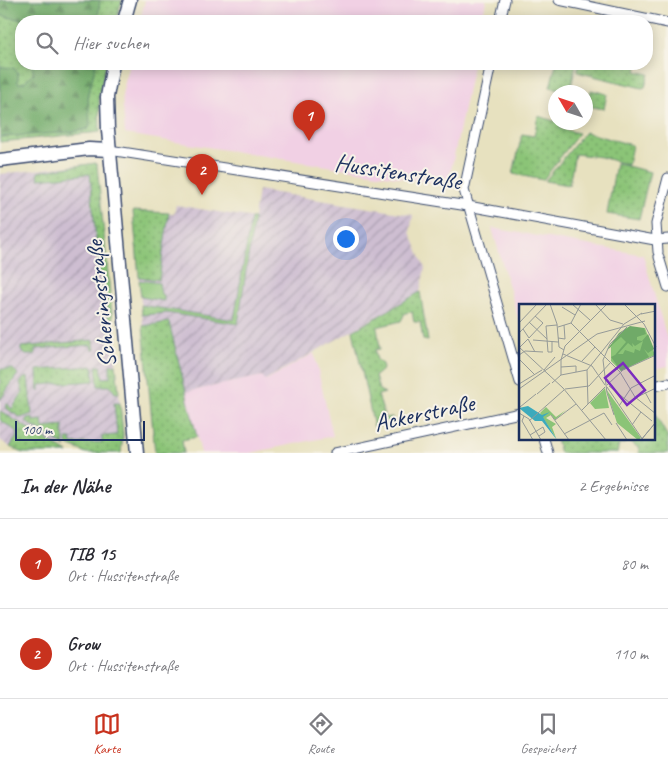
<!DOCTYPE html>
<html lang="de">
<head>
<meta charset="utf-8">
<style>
	:root { --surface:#fff; --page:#f7f7f7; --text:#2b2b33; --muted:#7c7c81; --line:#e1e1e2; --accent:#c8321e }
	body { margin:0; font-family:Caveat,sans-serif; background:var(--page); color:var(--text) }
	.compass { position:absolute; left:548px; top:85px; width:45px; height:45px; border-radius:50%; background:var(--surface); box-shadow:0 2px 12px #0003; rotate:309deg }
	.scale { position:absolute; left:15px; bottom:12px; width:130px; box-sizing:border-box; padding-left:5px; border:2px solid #1b2f5e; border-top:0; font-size:14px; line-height:18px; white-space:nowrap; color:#1b2f5e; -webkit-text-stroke:4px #f7f3e8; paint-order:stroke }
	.you { position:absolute; left:345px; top:238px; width:18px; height:18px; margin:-12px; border:4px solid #fff; border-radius:50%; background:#1a73e8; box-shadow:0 0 0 8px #1a73e833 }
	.badge { display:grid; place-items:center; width:32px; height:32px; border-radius:50%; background:var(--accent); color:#fff; font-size:16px; font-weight:700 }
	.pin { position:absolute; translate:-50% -41px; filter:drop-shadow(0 1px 2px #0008) }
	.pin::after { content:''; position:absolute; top:26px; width:18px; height:15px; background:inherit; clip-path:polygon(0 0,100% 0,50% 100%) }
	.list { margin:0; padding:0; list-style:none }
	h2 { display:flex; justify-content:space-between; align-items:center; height:65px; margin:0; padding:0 20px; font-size:21px }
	h2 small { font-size:16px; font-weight:400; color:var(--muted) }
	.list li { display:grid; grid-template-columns:32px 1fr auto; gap:15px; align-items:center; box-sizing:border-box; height:90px; padding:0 20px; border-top:1px solid var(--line) }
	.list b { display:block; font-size:19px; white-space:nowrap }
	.list p { margin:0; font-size:16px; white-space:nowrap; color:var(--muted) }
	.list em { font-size:16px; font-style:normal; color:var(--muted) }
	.icon { flex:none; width:28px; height:28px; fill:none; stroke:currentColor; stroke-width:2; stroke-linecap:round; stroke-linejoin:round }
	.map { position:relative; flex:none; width:668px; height:453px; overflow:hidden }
	.search { position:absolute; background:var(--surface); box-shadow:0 2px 12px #0003; left:15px; right:15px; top:15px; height:55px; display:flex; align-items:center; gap:12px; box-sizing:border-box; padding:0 18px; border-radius:20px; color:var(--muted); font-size:19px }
	.sheet { height:245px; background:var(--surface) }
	nav { display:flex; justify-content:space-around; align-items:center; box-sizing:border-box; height:70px; border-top:1px solid var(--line); background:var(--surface); font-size:14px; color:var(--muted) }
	nav a { display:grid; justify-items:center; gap:2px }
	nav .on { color:var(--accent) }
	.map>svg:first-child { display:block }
</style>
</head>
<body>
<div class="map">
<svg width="668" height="453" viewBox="0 0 668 453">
	<defs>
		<pattern id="industrial-furrows" width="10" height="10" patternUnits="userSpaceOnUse" patternTransform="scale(1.25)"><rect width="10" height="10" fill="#cebed1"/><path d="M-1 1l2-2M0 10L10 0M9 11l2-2" fill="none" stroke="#a69bad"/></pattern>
		<pattern id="grass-dots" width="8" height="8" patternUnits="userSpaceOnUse" patternTransform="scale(1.25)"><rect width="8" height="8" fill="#8bc477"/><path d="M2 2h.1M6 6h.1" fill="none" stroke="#71a065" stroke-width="1.8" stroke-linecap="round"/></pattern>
		<pattern id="forest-firs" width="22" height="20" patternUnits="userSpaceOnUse" patternTransform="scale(1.25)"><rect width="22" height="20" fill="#70aa68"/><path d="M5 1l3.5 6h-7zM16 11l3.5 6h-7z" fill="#5b8b59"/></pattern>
	</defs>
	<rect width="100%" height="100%" fill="#f7f3e8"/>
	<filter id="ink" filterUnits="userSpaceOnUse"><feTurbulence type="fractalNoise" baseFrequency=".02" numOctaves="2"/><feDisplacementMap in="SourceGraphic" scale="10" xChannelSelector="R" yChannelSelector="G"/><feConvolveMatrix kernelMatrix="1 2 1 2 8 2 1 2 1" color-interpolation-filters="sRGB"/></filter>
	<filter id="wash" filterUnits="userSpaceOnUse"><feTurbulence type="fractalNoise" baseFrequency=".0096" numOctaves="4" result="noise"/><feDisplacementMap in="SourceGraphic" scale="20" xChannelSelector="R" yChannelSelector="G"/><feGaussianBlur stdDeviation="1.12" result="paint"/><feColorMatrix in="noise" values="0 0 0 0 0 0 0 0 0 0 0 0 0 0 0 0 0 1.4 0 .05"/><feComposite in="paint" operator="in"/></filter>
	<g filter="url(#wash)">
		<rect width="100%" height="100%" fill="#e7e1bf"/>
		<g fill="#f1d0e4">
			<path d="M145 0H486L482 21H140Z"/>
			<path d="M129 64H473L448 185 125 134 122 95Z"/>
			<path d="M492 228 643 255 668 342V366L654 369V306H520V325Z"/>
			<path d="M314 353 333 436 250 453H201L186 392 262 376 266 380Z"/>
		</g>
		<g fill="url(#industrial-furrows)">
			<path d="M95 163 97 165 124 443 10 447 0 440V174Z"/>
			<path d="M258 190 413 215 410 232 425 268 420 292 265 380 262 376 186 392 169 322 143 326 133 211 174 214 176 205 254 218Z"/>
		</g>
		<g fill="url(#grass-dots)" stroke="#537a6a">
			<path d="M0 0H122L116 21H21V64H106L99 96 100 132 0 142Z"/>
			<path d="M556 64H576L570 92H563V90L550 87Z"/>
			<path d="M579 64H638L636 71 649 74 645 87 642 88 577 72Z"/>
			<path d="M591 90 607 94 604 109 587 106Z"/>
			<path d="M538 116 561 123 560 129 579 133 543 180 513 174 522 134 534 136Z"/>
			<path d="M585 132 632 145 628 165 601 157 575 154 569 185 545 181Z"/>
			<path d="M95 163 97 165 115 342H112L98 263 90 174 39 179 38 172Z"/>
			<path d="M616 163 650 172 639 219 607 214Z"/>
			<path d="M133 211 169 213 159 280 139 277Z"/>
			<path d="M420 292 428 341 423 340 420 322H414L412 312 405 313 401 321 377 327 380 349 375 350 377 360 382 364 383 369 375 376 379 390 385 393 378 395 385 418 392 417 393 422 374 427 353 331Z"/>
			<path d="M169 322 197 437 182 440 184 453H155L143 326Z"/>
			<path d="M93 340 95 350H92L91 345 35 349V355H26L21 351V347Z"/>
			<path d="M116 364 119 393H115L110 386H98L96 366H101L103 378 110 377V365Z"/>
			<path d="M93 366 94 381 40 385V391H38L37 370Z"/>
			<path d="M0 369H13L18 374 0 400Z"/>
			<path d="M28 377 32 414 21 418 7 409 6 404 7 403 12 409 23 392 20 383 24 378Z"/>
			<path d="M114 403H120L123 434 121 453H86L68 445 66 439H71L72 444 102 442V436L117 435Z"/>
			<path d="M0 411 68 453H23L10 447 19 433 0 420Z"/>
			<path d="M654 413 668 437V453H639V448L630 442 619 445 617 453H560L556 439H654Z"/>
			<path d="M28 418H33V421L42 420 43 428 63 426 64 443 66 447 26 422Z"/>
		</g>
		<g fill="url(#forest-firs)" stroke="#466c63">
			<path d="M0 0H100L98 18 107 20C89 25 18 22 0 15Z"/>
			<path d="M31 64H96L88 95 90 125 88 129 73 132 0 137V67L14 68 18 73V83H23L34 73Z"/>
		</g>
		<g fill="#8bc477" stroke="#537a6a">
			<path d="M251 218H254L238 324 167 313 142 315 141 305 234 320Z"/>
			<path d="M139 280 159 283 161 294 164 295V301L141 297Z"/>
		</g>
	</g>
	<g filter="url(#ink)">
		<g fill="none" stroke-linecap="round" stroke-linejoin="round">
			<defs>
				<g id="street">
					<path d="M559 0 668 23"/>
					<path d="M500 21 505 0"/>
					<path d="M491 64 464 190 520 382"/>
					<path d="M109 150 468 206 655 240 668 239"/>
					<path d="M658 252 656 224 668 178"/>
					<path d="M659 257 668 287"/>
					<path d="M654 386 668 383"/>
					<path d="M544 439 548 453"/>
					<path d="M335 453 520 413"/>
				</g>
				<g id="secondary">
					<path d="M124 21 130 0"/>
					<path d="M113 64 107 97 108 130 137 453"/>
					<path d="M0 160 89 149 109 150"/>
				</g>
			</defs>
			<use href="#street" stroke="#3a4a6d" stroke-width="11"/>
			<use href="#secondary" stroke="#3a4a6d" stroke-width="15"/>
			<use href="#street" stroke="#fff" stroke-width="9"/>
			<use href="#secondary" stroke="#fff" stroke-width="12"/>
		</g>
	</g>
	<g text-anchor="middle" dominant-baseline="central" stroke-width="4" stroke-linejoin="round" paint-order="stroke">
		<g font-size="25" fill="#1b2f5e" stroke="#f7f3e8">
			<text transform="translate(398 172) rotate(9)">Hussitenstraße</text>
			<text transform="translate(101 304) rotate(-96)">Scheringstraße</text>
			<text transform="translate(424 413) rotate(-12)">Ackerstraße</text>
		</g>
	</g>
	<g transform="translate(519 304)">
		<rect width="136" height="136" fill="#e7e1bf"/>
		<path d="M114 24H126L136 51 102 67 92 57V43ZM87 85 122 134 119 136 98 119ZM27 103 37 113 47 106 36 116 32 111 27 114 37 120 33 123 37 134 21 109Z" fill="#8bc477"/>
		<path d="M111 22 125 24 127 30 118 33V36L123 37 129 30 135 45 129 49 125 45 130 53 102 67 92 53 96 51 102 35 88 46 100 29ZM124 37 121 47 116 45 115 49 106 46 104 50H99L109 39 114 43 113 39 116 42Z" fill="#70aa68" fill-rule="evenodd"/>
		<path d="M86 84 90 104 76 105 71 99Z" fill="#8bc477"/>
		<path d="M102 33 107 38 96 51 92 48 93 41Z" fill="#8bc477"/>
		<path d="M9 102 23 111 31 108 24 113 38 136 23 117H16L0 104Z" fill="#3daabc"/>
		<path fill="none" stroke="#959a98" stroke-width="1" d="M31 0 38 20 40 43 45 46M53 0 71 16M76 0 91 16 104 20M105 0 125 20 137 43M43 3 56 11M122 10 137 7M10 18 28 35M0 19 18 0M52 19 62 0M39 23 52 19 60 27M4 25 10 34 24 19 16 12M61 28 101 68 116 93 137 110M0 29 28 0M39 34 46 35 45 21M14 36 39 38M33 37V48H29L27 22 38 21M0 43 44 84 87 136M0 44 9 35 16 48M44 50 73 62 86 81M0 51 6 47 24 48M0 55 16 71M63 57 76 43M42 63 57 62V68M25 66 36 53M68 66 69 100M42 71 68 66 105 20 123 9M33 79 42 71V56L46 42 88 0M121 79 132 99M0 80 23 66M88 81 104 66 137 51M90 82 133 117M88 83 124 136M0 85 78 30 126 17M46 85 70 82 92 58M18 90 31 79M116 94 137 84M100 102 112 84 137 71M1 103 17 90M63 106 86 83M0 109 10 115 22 136M32 111 50 136M95 111 88 89 84 56 91 40 108 23M5 112 3 117 14 136M36 116 57 100M10 117 45 86M97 119 108 136M113 121 122 108M45 130 85 109 93 121M11 131 24 123 26 128 20 132M122 136 137 118M122 136 137 118"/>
		<path fill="#7b2cbf" fill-opacity="0.15" stroke="#7b2cbf" stroke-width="2.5" d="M104 59 126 86 108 101 86 74Z"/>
		<rect width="136" height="136" fill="none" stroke="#1b2f5e" stroke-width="2.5"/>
	</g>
</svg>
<svg class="compass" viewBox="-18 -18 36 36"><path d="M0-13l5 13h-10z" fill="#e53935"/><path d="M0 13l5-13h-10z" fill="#7c7c81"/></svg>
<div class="scale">100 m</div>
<div class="you"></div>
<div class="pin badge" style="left:309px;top:141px">1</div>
<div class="pin badge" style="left:202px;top:195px">2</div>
<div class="search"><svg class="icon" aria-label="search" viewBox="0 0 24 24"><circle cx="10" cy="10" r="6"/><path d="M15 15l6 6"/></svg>Hier suchen</div>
</div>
<section class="sheet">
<h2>In der Nähe<small>2 Ergebnisse</small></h2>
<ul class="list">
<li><span class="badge">1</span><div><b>TIB 15</b><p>Ort · Hussitenstraße</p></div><em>80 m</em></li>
<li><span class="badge">2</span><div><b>Grow</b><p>Ort · Hussitenstraße</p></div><em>110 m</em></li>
</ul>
</section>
<nav>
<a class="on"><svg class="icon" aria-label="map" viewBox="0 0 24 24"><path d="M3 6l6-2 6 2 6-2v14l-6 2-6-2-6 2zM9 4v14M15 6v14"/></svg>Karte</a>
<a><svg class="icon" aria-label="directions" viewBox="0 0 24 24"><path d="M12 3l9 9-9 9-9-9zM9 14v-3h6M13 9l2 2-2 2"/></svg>Route</a>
<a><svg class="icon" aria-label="saved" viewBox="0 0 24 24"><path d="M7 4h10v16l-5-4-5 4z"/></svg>Gespeichert</a>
</nav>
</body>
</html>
